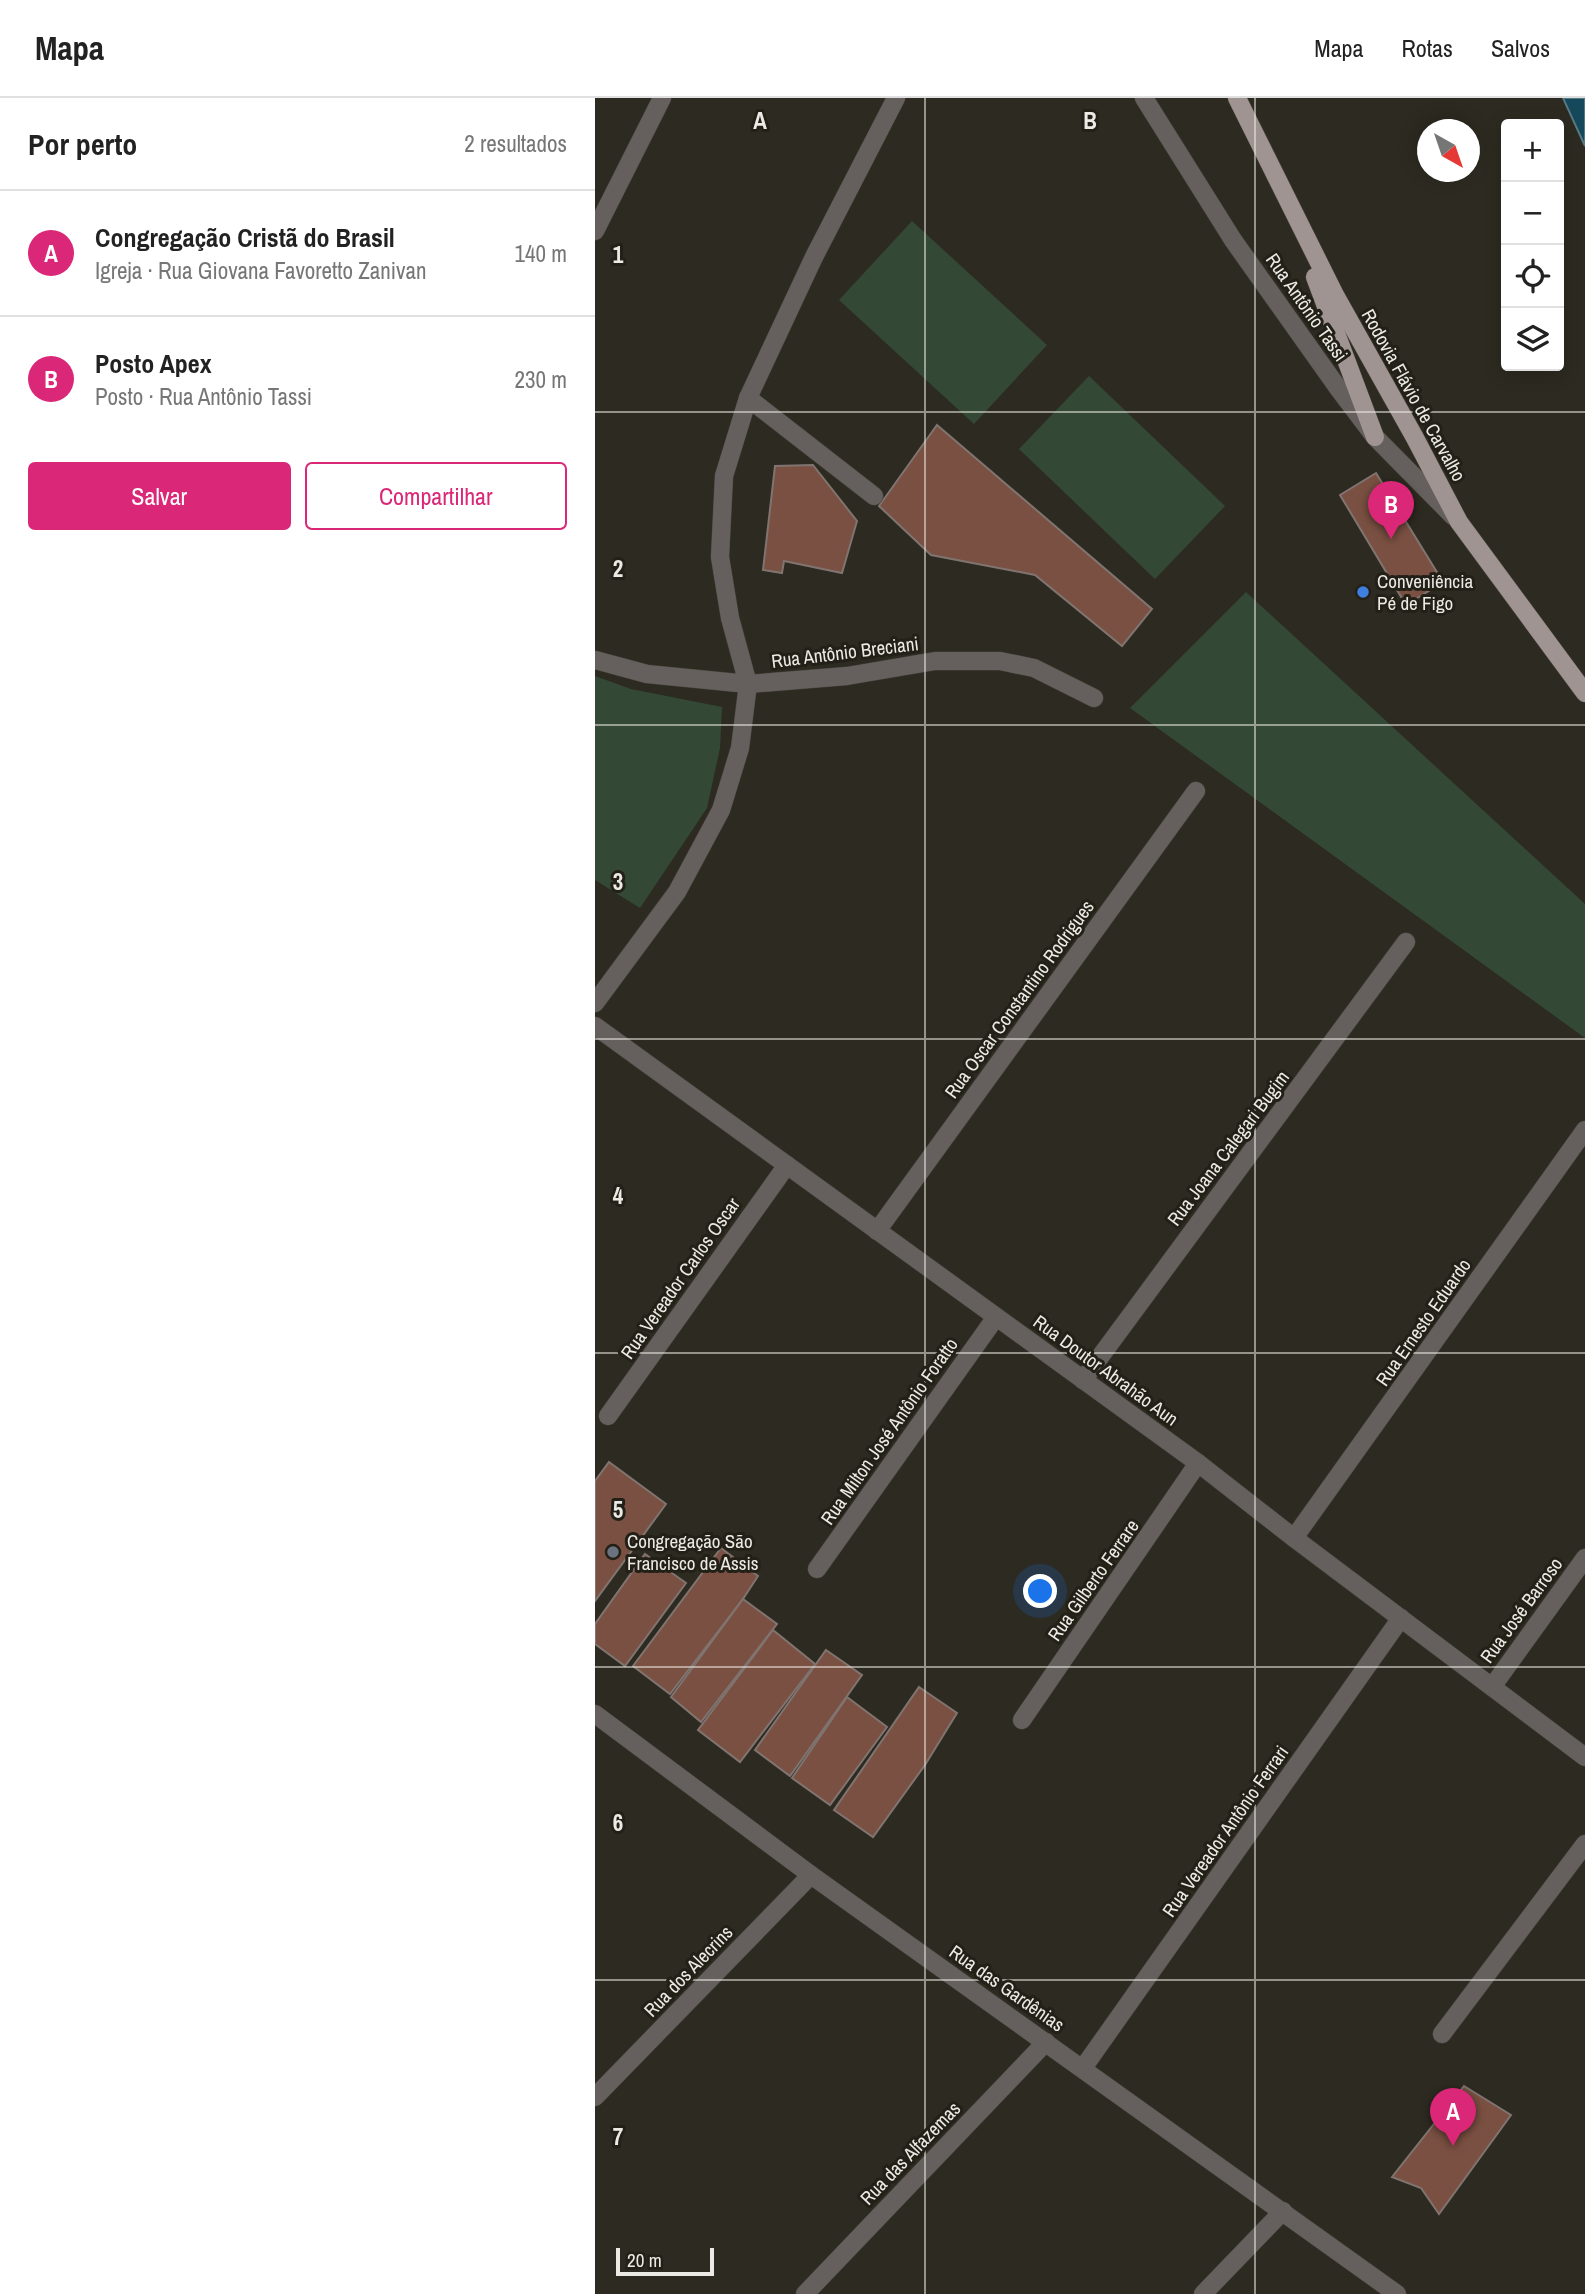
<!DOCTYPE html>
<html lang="pt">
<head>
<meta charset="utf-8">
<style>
	:root { --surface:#fff; --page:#f2f2f2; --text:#222; --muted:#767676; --line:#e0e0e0; --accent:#db2777 }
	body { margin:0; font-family:"Archivo Narrow",sans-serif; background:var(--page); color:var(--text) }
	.controls { position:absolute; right:21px; top:21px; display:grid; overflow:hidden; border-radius:7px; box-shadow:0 4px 18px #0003 }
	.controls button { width:63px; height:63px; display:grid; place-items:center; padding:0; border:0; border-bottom:2px solid var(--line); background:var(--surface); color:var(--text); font:35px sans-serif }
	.compass { position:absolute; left:822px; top:21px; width:63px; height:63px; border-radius:50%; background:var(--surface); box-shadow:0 4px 18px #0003; rotate:140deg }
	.scale { position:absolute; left:21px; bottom:18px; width:98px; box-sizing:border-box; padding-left:7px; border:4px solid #eceae4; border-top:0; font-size:19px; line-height:24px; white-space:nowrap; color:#eceae4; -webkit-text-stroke:5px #232017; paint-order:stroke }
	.you { position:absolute; left:446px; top:1494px; width:24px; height:24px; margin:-18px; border:5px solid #fff; border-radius:50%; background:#1a73e8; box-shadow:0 0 0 10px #1a73e833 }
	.badge { display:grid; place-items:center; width:46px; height:46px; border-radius:50%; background:var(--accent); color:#fff; font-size:23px; font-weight:700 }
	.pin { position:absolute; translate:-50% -58px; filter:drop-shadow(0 2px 4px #0008) }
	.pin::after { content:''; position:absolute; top:37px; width:24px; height:21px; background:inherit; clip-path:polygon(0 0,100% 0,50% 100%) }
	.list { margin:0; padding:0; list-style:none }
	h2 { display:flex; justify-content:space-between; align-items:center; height:91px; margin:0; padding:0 28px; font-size:30px }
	h2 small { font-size:23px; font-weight:400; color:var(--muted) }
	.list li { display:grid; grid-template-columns:46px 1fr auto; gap:21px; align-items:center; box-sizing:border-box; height:126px; padding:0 28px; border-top:2px solid var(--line) }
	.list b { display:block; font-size:26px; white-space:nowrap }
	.list p { margin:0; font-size:23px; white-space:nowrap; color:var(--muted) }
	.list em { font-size:23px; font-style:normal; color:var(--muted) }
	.actions { display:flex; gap:14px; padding:21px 28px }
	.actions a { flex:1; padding:16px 0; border:2px solid var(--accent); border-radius:7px; text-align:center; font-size:24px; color:var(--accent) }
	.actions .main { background:var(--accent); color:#fff }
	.icon { flex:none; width:38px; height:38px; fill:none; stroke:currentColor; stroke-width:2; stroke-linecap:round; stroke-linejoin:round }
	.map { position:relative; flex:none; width:990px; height:2196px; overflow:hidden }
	header { display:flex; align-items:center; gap:42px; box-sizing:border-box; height:98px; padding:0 35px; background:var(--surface); border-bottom:2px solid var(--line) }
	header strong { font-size:33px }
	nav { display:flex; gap:38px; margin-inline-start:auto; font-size:24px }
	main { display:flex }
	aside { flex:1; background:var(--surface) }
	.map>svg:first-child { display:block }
</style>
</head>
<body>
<header>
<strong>Mapa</strong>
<nav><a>Mapa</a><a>Rotas</a><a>Salvos</a></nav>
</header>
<main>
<aside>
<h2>Por perto<small>2 resultados</small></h2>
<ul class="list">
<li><span class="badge">A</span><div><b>Congregação Cristã do Brasil</b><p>Igreja · Rua Giovana Favoretto Zanivan</p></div><em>140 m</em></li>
<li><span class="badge">B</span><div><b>Posto Apex</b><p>Posto · Rua Antônio Tassi</p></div><em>230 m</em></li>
</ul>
<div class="actions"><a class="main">Salvar</a><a>Compartilhar</a></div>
</aside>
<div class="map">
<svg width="990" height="2196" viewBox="0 0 990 2196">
	<rect width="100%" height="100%" fill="#2d2a21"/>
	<g fill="#334935">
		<path d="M317 123 452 247 379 326 244 202Z"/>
		<path d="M494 278 630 408 560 481 424 351Z"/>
		<path d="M651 494 990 806V940L535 610Z"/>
		<path d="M0 578 36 591 127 609 125 650 112 710 45 810 0 782Z"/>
	</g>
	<path fill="#15485a" stroke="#567983" stroke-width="2" d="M968 0H990V48Z"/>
	<g fill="#7a5042" stroke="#807470" stroke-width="2">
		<path d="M342 327 557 511 527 548 440 477 336 457 284 408Z"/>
		<path d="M218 367 262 423 247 475 189 463 187 475 168 472 180 368Z"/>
		<path d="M781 375 848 484 811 507 745 397Z"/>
		<path d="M14 1364 71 1406 0 1503V1383Z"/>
		<path d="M126 1450 163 1478 148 1501 75 1596 38 1568Z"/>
		<path d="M50 1456 91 1485 30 1568 0 1546V1526Z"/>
		<path d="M148 1501 182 1526 106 1624 76 1599Z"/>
		<path d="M178 1532 220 1566 145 1664 103 1632Z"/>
		<path d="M231 1552 267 1577 195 1678 160 1652Z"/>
		<path d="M324 1589 362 1615 330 1667 278 1739 239 1712Z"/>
		<path d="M252 1599 292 1629 235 1707 197 1680Z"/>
		<path d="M869 1988 916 2017 844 2116 826 2090 797 2079Z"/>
	</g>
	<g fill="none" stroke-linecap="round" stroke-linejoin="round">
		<defs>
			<g id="minor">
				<path d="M549 0 638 142 743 290 780 339 858 418"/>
				<path d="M0 133 67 0"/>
				<path d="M153 300 279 398"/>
				<path d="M0 562 52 576 153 586 252 578 340 563H405L439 570 499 600"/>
				<path d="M0 905 82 794 126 712 145 650 153 586 135 520 125 459 129 378 153 300 219 159 301 0"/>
				<path d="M0 928 603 1365 699 1440 990 1659"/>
				<path d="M282 1133 601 693"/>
				<path d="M488 1282 811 844"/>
				<path d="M13 1318 192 1067"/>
				<path d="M699 1440 990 1032"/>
				<path d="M222 1471 401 1219"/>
				<path d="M897 1589 990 1460"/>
				<path d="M0 1616 216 1777 802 2196"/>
				<path d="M427 1622 603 1365"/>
				<path d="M847 1936 990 1746"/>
				<path d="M488 1970 806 1520"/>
				<path d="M0 1999 216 1777"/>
				<path d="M210 2196 451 1944"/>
				<path d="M608 2196 688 2113"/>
			</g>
			<g id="major">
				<path d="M642 0 740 197 820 340 864 424 990 595"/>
				<path d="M720 179 780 339"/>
			</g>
		</defs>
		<use href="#minor" stroke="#48453c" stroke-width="19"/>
		<use href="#major" stroke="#48453c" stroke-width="19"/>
		<use href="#minor" stroke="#65605e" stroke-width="18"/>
		<use href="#major" stroke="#9f9491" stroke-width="18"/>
	</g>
	<path fill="none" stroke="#eceae4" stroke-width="2" stroke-opacity="0.55" d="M330 0V2196M660 0V2196M0 314H990M0 627H990M0 941H990M0 1255H990M0 1569H990M0 1882H990"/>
	<circle fill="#3f7fe0" stroke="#232017" stroke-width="2.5" cx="768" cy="494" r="7"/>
	<circle fill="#6b7280" stroke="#232017" stroke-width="2.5" cx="18" cy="1454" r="7"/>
	<g text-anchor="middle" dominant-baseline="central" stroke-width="6" stroke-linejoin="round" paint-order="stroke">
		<g font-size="19" fill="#eceae4" stroke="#232017">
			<text transform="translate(712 209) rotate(55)">Rua Antônio Tassi</text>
			<text transform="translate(819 297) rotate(61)">Rodovia Flávio de Carvalho</text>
			<text transform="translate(250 554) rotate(-7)">Rua Antônio Breciani</text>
			<text transform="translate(424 901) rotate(-54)">Rua Oscar Constantino Rodrigues</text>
			<text transform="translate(633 1050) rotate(-53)">Rua Joana Calegari Bugim</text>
			<text transform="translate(85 1180) rotate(-55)">Rua Vereador Carlos Oscar</text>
			<text transform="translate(828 1224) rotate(-55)">Rua Ernesto Eduardo</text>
			<text transform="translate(511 1272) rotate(36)">Rua Doutor Abrahão Aun</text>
			<text transform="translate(294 1333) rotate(-55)">Rua Milton José Antônio Foratto</text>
			<text transform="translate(498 1482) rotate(-55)">Rua Gilberto Ferrare</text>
			<text transform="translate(926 1512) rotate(-54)">Rua José Barroso</text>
			<text transform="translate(630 1733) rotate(-55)">Rua Vereador Antônio Ferrari</text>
			<text transform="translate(93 1873) rotate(-46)">Rua dos Alecrins</text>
			<text transform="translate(412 1890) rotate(35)">Rua das Gardênias</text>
			<text transform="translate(315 2055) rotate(-46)">Rua das Alfazemas</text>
		</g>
		<g font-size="19" fill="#eceae4" stroke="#232017" text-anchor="start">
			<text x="782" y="483">Conveniência<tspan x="782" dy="22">Pé de Figo</tspan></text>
			<text x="32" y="1443">Congregação São<tspan x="32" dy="22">Francisco de Assis</tspan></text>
		</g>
	</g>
	<g font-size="23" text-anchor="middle" font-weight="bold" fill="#eceae4" stroke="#232017" stroke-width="6" stroke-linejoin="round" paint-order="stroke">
		<text x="165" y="31">A</text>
		<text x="495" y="31">B</text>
		<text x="23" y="165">1</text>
		<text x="23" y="479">2</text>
		<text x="23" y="792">3</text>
		<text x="23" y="1106">4</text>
		<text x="23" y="1420">5</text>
		<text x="23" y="1733">6</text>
		<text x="23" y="2047">7</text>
	</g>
</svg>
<div class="controls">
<button>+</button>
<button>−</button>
<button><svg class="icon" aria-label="locate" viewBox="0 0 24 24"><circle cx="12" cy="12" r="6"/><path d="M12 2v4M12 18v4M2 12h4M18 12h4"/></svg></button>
<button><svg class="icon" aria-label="layers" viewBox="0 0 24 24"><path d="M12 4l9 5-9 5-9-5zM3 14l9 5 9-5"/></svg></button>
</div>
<svg class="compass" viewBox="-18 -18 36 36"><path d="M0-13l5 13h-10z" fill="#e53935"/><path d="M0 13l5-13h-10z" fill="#767676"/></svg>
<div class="scale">20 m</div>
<div class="you"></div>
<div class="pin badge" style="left:858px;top:2048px">A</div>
<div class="pin badge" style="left:796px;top:441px">B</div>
</div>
</main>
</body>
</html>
